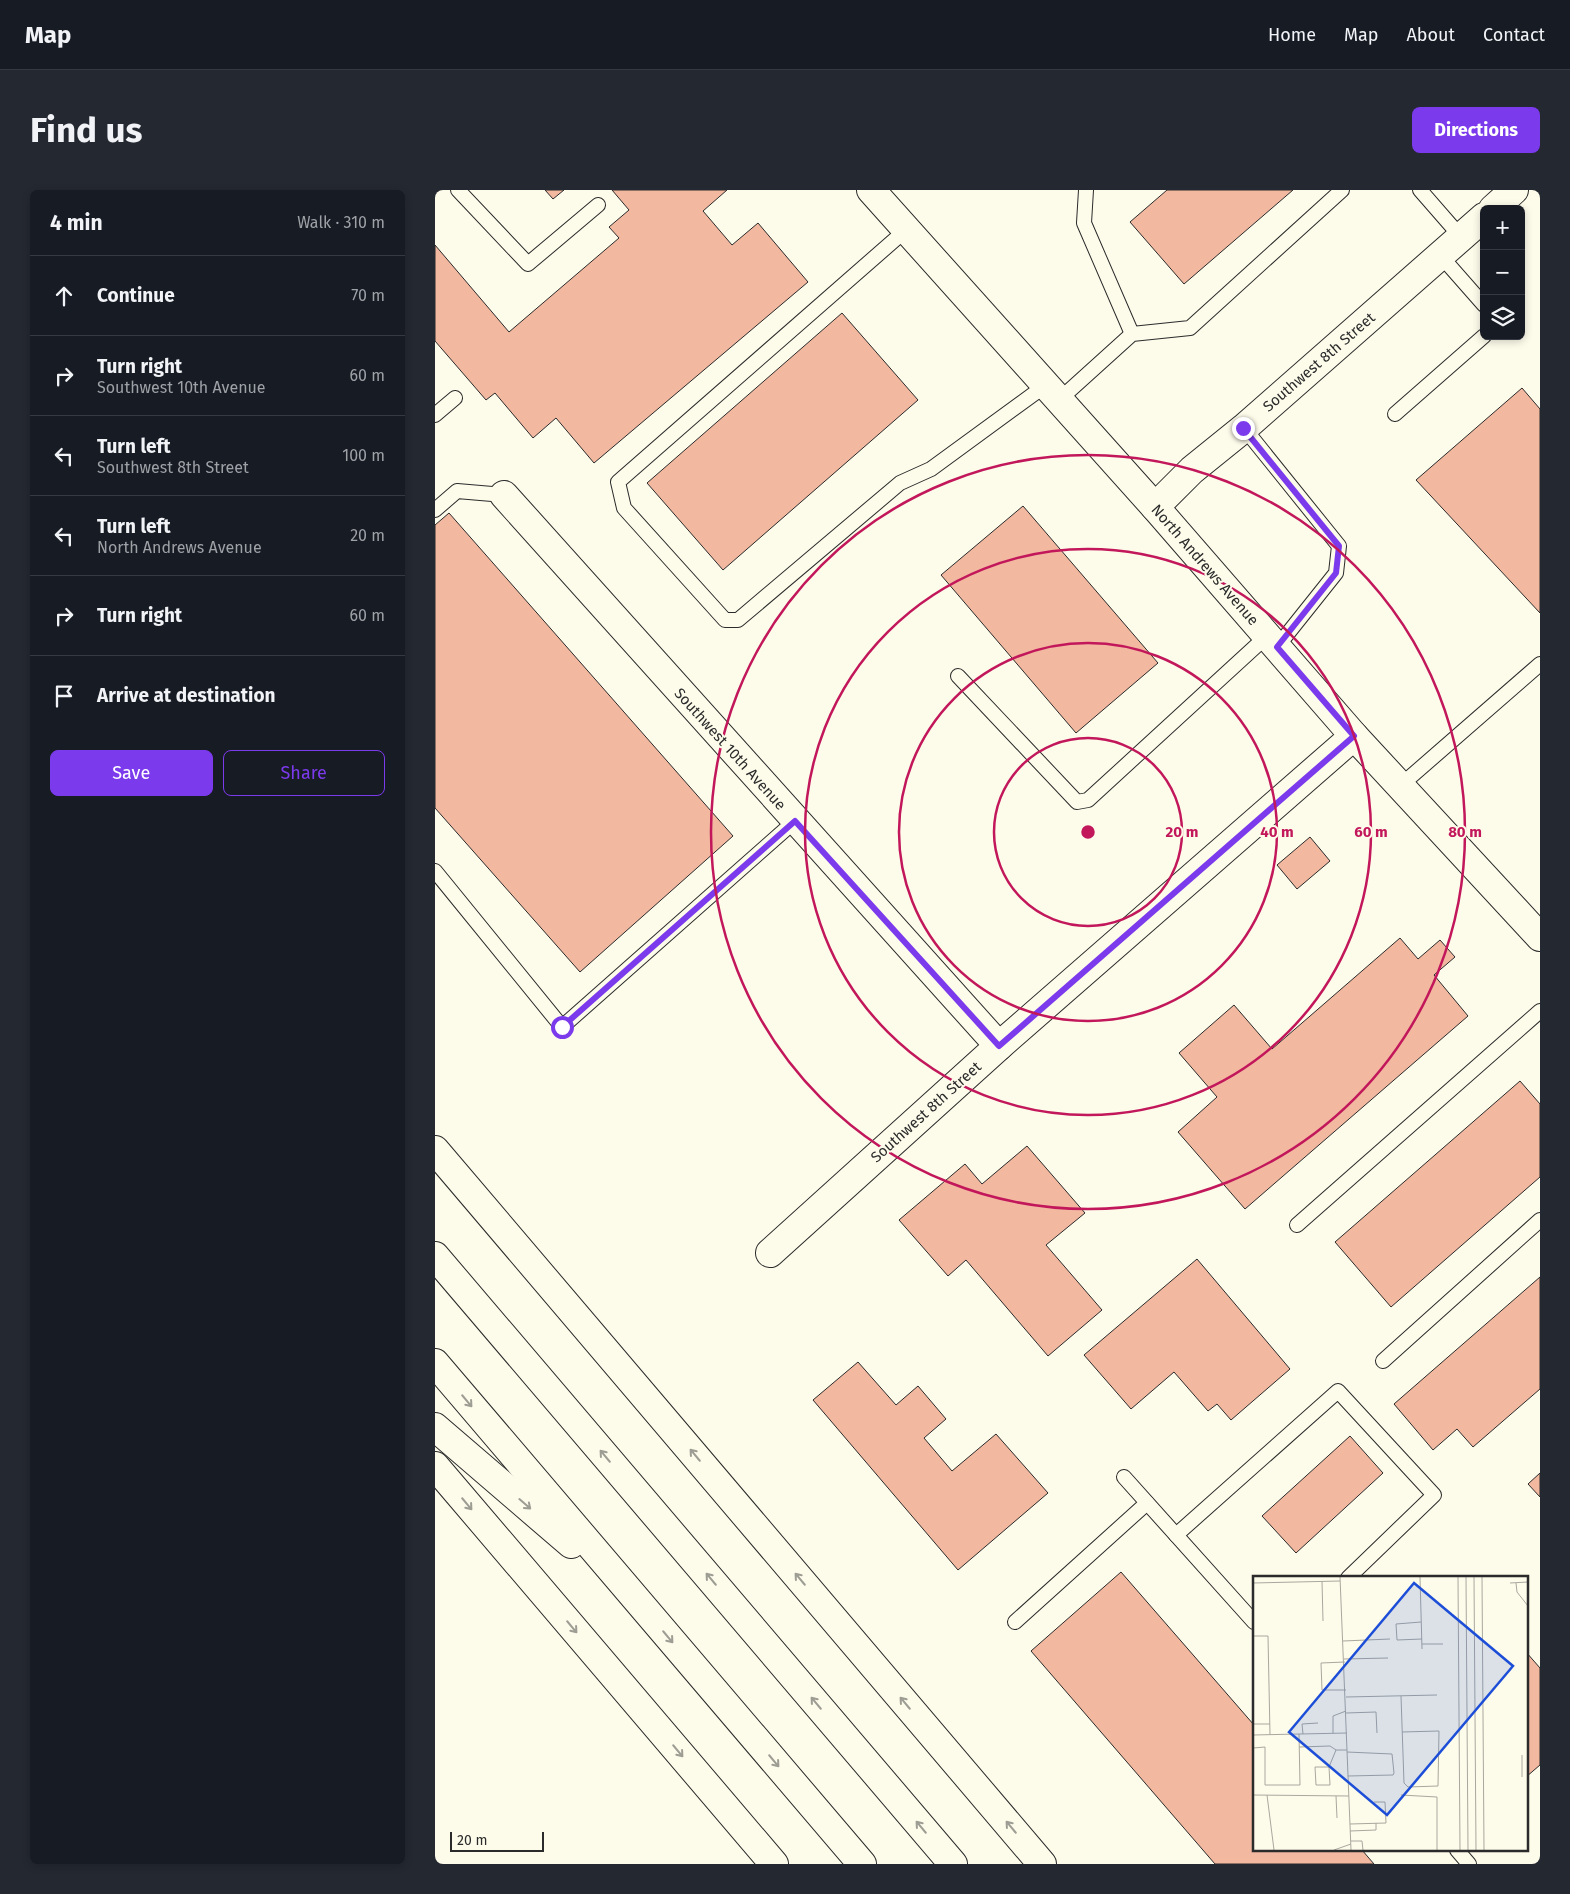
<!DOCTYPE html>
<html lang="en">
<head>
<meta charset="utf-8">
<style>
	:root { --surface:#171b24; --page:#242831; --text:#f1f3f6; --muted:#9ea1a6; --line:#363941; --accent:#7c3aed }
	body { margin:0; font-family:"Fira Sans",sans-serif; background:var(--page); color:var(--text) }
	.controls { position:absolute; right:15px; top:15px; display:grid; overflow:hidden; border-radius:8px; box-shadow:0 2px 8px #0003 }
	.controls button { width:45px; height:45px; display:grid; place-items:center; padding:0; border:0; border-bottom:1px solid var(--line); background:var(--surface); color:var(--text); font:25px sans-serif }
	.scale { position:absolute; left:15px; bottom:12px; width:94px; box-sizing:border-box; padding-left:5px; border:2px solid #2b2b2b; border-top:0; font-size:14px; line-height:18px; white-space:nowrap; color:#2b2b2b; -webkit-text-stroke:4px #fdfbea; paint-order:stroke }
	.stop { position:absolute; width:15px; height:15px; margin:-11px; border:4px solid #7c3aed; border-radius:50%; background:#fff }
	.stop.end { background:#7c3aed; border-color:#fff; box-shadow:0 1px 5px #0008 }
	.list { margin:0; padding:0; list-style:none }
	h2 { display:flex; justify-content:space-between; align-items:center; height:65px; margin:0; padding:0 20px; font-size:21px }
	h2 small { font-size:16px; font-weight:400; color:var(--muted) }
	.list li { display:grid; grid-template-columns:32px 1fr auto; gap:15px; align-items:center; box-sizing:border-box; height:80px; padding:0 20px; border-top:1px solid var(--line) }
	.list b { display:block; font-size:19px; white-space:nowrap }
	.list p { margin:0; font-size:16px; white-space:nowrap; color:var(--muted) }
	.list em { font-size:16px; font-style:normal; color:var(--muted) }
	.actions { display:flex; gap:10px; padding:15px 20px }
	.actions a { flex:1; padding:11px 0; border:1px solid var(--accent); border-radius:8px; text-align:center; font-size:18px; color:var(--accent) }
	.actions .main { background:var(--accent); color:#fff }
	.icon { flex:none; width:28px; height:28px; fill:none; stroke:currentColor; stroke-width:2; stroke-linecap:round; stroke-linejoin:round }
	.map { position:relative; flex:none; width:1105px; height:1674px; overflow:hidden; border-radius:8px }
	header { display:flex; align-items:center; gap:30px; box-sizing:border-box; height:70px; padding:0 25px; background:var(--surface); border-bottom:1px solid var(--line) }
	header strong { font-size:24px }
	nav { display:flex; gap:28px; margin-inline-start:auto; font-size:18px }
	.intro { display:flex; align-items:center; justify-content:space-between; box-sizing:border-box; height:120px; padding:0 30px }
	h1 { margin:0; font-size:35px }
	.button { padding:12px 22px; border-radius:8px; background:var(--accent); color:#fff; font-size:18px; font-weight:700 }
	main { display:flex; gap:30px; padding:0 30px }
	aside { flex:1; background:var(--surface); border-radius:8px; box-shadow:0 2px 8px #0003 }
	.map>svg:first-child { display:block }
</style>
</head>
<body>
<header>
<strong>Map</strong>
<nav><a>Home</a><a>Map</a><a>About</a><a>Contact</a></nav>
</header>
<div class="intro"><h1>Find us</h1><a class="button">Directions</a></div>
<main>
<aside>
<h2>4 min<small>Walk · 310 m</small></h2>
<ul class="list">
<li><svg class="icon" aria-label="ahead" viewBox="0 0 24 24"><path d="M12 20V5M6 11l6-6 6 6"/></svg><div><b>Continue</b></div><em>70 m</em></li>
<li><svg class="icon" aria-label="right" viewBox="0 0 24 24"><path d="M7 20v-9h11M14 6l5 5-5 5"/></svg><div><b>Turn right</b><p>Southwest 10th Avenue</p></div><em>60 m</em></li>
<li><svg class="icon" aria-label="left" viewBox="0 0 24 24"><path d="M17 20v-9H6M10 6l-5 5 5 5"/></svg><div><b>Turn left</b><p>Southwest 8th Street</p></div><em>100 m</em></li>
<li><svg class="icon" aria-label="left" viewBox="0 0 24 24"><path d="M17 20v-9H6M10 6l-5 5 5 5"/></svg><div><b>Turn left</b><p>North Andrews Avenue</p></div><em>20 m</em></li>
<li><svg class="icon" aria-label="right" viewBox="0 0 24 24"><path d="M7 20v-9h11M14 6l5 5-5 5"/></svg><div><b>Turn right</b></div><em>60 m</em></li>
<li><svg class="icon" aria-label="arrive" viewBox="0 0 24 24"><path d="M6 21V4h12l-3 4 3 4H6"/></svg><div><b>Arrive at destination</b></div></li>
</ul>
<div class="actions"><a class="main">Save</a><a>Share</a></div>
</aside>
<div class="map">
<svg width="1105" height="1674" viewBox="0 0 1105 1674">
	<rect width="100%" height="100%" fill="#fdfbea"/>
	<g fill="#f2b8a0" stroke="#2b2b2b">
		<path d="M110 0H129L118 9Z"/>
		<path d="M177 0H292L268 21 297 55 323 33 373 92 159 273 121 228 98 248 60 203 51 210 0 151V55L74 142 184 48 174 37 194 20Z"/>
		<path d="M732 0H858L749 94 695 32Z"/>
		<path d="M407 123 483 210 288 380 212 293Z"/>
		<path d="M1087 198 1105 219V423L981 290Z"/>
		<path d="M588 316 723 473 641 543 506 385Z"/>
		<path d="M14 323 298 646 145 782 0 618V335Z"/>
		<path d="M875 647 895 671 862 699 842 675Z"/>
		<path d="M965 748 983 769 1005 750 1020 767 999 785 1033 826 810 1019 743 942 782 907 744 863 799 815 837 859Z"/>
		<path d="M1085 891 1105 914V987L956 1117 900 1052Z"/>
		<path d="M592 956 650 1023 611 1055 667 1120 613 1166 531 1070 513 1086 464 1030 530 974 547 994Z"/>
		<path d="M762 1069 855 1179 796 1230 782 1214 773 1221 739 1182 696 1219 649 1165Z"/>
		<path d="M1105 1087V1199L1038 1257 1022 1239 998 1260 959 1214Z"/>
		<path d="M423 1172 461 1215 483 1196 511 1229 489 1248 517 1281 561 1244 613 1303 523 1380 378 1210Z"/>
		<path d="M915 1246 948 1283 861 1363 827 1326Z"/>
		<path d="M1105 1283V1307L1093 1294Z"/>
		<path d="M686 1382 819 1535V1660H927L939 1674H780L596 1461Z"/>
		<path d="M1091 1462 1105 1478V1575L1091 1587Z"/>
	</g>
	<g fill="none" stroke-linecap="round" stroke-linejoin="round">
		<defs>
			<g id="service">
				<path d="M23 0 93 74 163 15"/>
				<path d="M651 0 649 33 697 144"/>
				<path d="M985 0 1026 47"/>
				<path d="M472 39 183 292 189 318 290 430H303L465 293 496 279 611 195"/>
				<path d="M1005 65 1049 115"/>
				<path d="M624 210 697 144 755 138 907 0"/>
				<path d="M960 224 1049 146"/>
				<path d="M0 225 20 208"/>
				<path d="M809 238 904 356 901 383 842 457"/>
				<path d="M0 320 22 301 69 305"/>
				<path d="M523 486 642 612 653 610 832 446"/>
				<path d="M965 596 1105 474"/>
				<path d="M0 681 127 837 360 631"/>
				<path d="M862 1035 1105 821"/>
				<path d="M948 1171 1105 1030"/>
				<path d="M689 1287 819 1432"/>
				<path d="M741 1345 903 1201 999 1305 913 1388"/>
				<path d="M580 1432 712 1313"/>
				<path d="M1022 1660 1034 1674"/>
			</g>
			<g id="minor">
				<path d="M1058 19 1079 0"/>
				<path d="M69 305 564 856"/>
				<path d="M720 317 757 280 809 238 1049 27"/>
				<path d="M335 1063 564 856 919 546"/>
			</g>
			<path id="secondary" d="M436 0 720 317 919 546 1105 747"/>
			<g id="motorway">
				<path d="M0 960 607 1674"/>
				<path d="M0 1066 518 1674"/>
				<path d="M0 1173 427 1674"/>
				<path d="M0 1237 136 1354"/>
				<path d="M0 1276 339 1674"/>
			</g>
		</defs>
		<use href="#service" stroke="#2b2b2b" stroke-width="16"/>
		<use href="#minor" stroke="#2b2b2b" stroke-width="30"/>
		<use href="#secondary" stroke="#2b2b2b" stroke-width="30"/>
		<use href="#motorway" stroke="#2b2b2b" stroke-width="30"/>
		<use href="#service" stroke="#fdfbea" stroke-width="14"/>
		<use href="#minor" stroke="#fdfbea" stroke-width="28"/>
		<use href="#secondary" stroke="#fdfbea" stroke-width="28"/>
		<use href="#motorway" stroke="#fdfbea" stroke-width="28"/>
	</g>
	<defs><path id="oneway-shaft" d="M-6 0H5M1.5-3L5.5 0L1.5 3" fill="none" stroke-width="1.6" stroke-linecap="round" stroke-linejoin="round" transform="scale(1.25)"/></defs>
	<g stroke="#9e9d94">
		<use href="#oneway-shaft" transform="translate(32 1211) rotate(50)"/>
		<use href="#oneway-shaft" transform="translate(260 1265) rotate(-130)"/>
		<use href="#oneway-shaft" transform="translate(170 1266) rotate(-130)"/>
		<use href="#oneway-shaft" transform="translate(32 1314) rotate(50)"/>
		<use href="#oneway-shaft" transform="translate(90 1314) rotate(41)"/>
		<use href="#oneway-shaft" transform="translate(276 1389) rotate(-130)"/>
		<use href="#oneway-shaft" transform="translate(365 1389) rotate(-130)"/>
		<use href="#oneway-shaft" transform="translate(137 1437) rotate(50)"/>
		<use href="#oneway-shaft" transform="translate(233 1447) rotate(50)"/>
		<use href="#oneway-shaft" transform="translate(381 1513) rotate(-130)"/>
		<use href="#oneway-shaft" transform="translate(470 1513) rotate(-130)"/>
		<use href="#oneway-shaft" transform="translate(243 1561) rotate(50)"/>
		<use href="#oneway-shaft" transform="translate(339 1571) rotate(50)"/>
		<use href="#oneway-shaft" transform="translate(486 1637) rotate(-130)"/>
		<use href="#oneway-shaft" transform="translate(576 1637) rotate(-130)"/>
	</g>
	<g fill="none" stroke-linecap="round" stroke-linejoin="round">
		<path stroke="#7c3aed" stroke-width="6" d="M127 837 360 631 564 856 919 546 842 457 901 383 904 356 808 238"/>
	</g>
	<g fill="none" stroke="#c2185b" stroke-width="2.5">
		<circle cx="653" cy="642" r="94"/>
		<circle cx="653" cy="642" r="189"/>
		<circle cx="653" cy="642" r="283"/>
		<circle cx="653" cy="642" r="377"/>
	</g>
	<g text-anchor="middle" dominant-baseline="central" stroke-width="4" stroke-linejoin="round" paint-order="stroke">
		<g font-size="15" fill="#2b2b2b" stroke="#fdfbea">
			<text transform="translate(884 172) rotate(-41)">Southwest 8th Street</text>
			<text transform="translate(770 375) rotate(49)">North Andrews Avenue</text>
			<text transform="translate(295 559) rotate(48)">Southwest 10th Avenue</text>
			<text transform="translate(491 922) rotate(-42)">Southwest 8th Street</text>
		</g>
	</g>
	<g transform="translate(818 1386)">
		<rect width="275" height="275" fill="#fdfbea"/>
		<path fill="none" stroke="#a9a89e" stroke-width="1" d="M87 1 98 274M167 1 169 73M205 1 207 274M213 1 215 274M221 1 223 274M229 1 231 274M69 5 70 45M0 7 87 5M257 7 275 6M263 7 264 16 275 30M168 46 143 48 144 64 169 63M0 60H15L17 159M90 65 137 63M169 68H190M91 83 135 82M92 86 68 87 69 114H93M148 120 151 207 155 211 185 210 186 155 149 156M93 121 184 119M93 137 123 136 124 157M0 148H17M80 157V140L93 135M50 158 49 148 65 147M0 159 94 157M46 171 77 170 83 174H94M0 172 12 171V209H47L46 158M94 176 139 178 141 197 140 199 95 200M269 179V201M76 191 77 209H63L62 191H76L83 174M0 219 96 220M14 219 21 274M148 219 184 221V274M83 220 84 242M97 248 133 247 132 226H121M97 255 123 254V247M98 265H109L110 274M81 274 98 268"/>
		<path fill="#1d4ed8" fill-opacity="0.15" stroke="#1d4ed8" stroke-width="2.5" d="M161 7 260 90 134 239 36 156Z"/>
		<rect width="275" height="275" fill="none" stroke="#2b2b2b" stroke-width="2.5"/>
	</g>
	<circle cx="653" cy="642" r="8" fill="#c2185b" stroke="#fdfbea" stroke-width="2.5"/>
	<g font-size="15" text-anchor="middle" font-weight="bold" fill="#c2185b" stroke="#fdfbea" stroke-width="4" stroke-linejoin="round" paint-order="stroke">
		<text x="747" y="647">20 m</text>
		<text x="842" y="647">40 m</text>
		<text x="936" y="647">60 m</text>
		<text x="1030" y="647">80 m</text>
	</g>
</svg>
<div class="controls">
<button>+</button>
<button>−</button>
<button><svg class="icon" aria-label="layers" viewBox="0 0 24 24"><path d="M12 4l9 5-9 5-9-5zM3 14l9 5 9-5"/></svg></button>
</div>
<div class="scale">20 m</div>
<div class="stop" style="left:127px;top:837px"></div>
<div class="stop end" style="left:808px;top:238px"></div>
</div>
</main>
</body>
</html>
